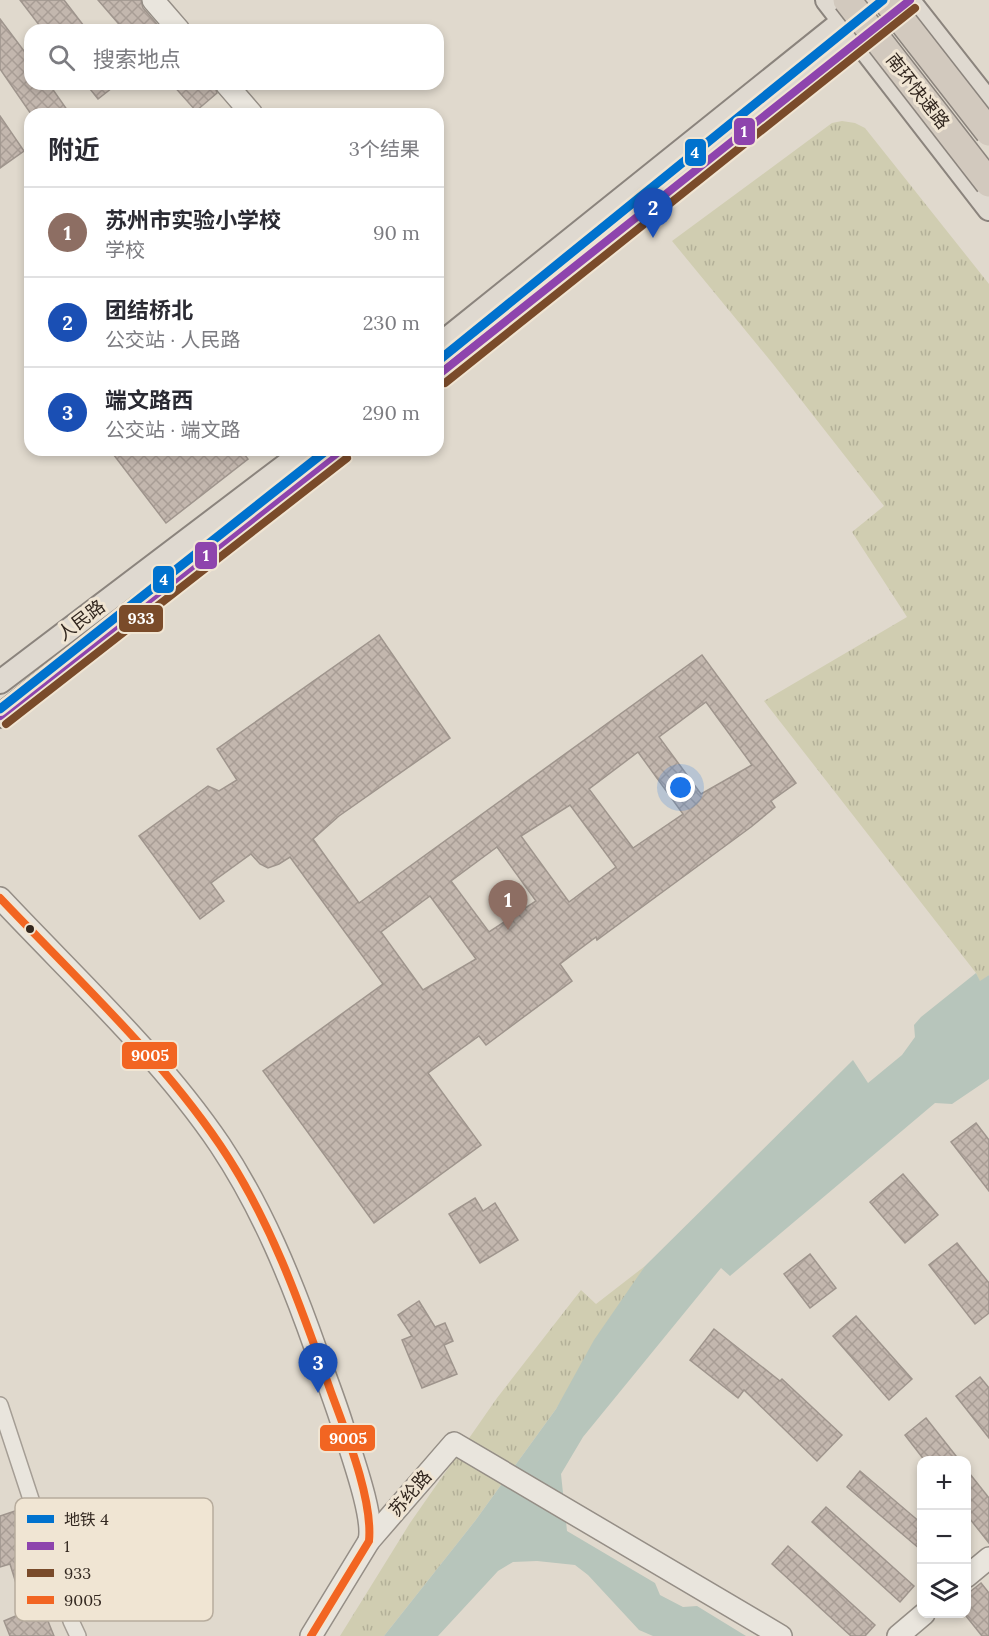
<!DOCTYPE html>
<html lang="zh">
<head>
<meta charset="utf-8">
<style>
	:root { --surface:#fff; --page:#f2f2f3; --text:#2b2b33; --muted:#7c7c81; --line:#e1e1e2; --accent:#d93025 }
	body { margin:0; font-family:Lora,"Noto Sans SC",serif; background:var(--page); color:var(--text) }
	.controls { position:absolute; right:18px; bottom:18px; display:grid; overflow:hidden; border-radius:12px; box-shadow:0 3px 9px #0003 }
	.controls button { width:54px; height:54px; display:grid; place-items:center; padding:0; border:0; border-bottom:2px solid var(--line); background:var(--surface); color:var(--text); font:30px sans-serif }
	.you { position:absolute; left:681px; top:788px; width:21px; height:21px; margin:-15px; border:4px solid #fff; border-radius:50%; background:#1a73e8; box-shadow:0 0 0 9px #1a73e833 }
	.badge { display:grid; place-items:center; width:39px; height:39px; border-radius:50%; background:var(--accent); color:#fff; font-size:20px; font-weight:700 }
	.pin { position:absolute; translate:-50% -50px; filter:drop-shadow(0 2px 3px #0008) }
	.pin::after { content:''; position:absolute; top:32px; width:21px; height:18px; background:inherit; clip-path:polygon(0 0,100% 0,50% 100%) }
	.list { margin:0; padding:0; list-style:none }
	h2 { display:flex; justify-content:space-between; align-items:center; height:78px; margin:0; padding:0 24px; font-size:26px }
	h2 small { font-size:20px; font-weight:400; color:var(--muted) }
	.list li { display:grid; grid-template-columns:39px 1fr auto; gap:18px; align-items:center; box-sizing:border-box; height:90px; padding:0 24px; border-top:2px solid var(--line) }
	.list b { display:block; font-size:22px; white-space:nowrap }
	.list p { margin:0; font-size:20px; white-space:nowrap; color:var(--muted) }
	.list em { font-size:20px; font-style:normal; color:var(--muted) }
	.icon { flex:none; width:33px; height:33px; fill:none; stroke:currentColor; stroke-width:2; stroke-linecap:round; stroke-linejoin:round }
	.map { position:relative; flex:none; width:989px; height:1636px; overflow:hidden }
	.search { position:absolute; background:var(--surface); box-shadow:0 3px 9px #0003; left:24px; top:24px; width:420px; height:66px; display:flex; align-items:center; gap:15px; box-sizing:border-box; padding:0 21px; border-radius:18px; color:var(--muted); font-size:22px }
	.panel { position:absolute; background:var(--surface); box-shadow:0 3px 9px #0003; left:24px; top:108px; width:420px; height:348px; border-radius:18px }
	.map>svg:first-child { display:block }
</style>
</head>
<body>
<div class="map">
<svg width="989" height="1636" viewBox="0 0 989 1636">
	<defs>
		<pattern id="grass-tufts" width="24" height="20" patternUnits="userSpaceOnUse" patternTransform="scale(1.5)"><rect width="24" height="20" fill="#d0cdb1"/><path d="M3 7l-1-3M5 7V3M7 7l1-3M15 17l-1-3M17 17v-4M19 17l1-3" fill="none" stroke="#b3b098"/></pattern>
		<pattern id="building-cross-hatch" width="8" height="8" patternUnits="userSpaceOnUse" patternTransform="scale(1.5)"><rect width="8" height="8" fill="#c3b7ae"/><path d="M0 0l8 8M0 8l8-8" fill="none" stroke="#a89d95"/></pattern>
	</defs>
	<rect width="100%" height="100%" fill="#e0d9cd"/>
	<g fill="url(#grass-tufts)">
		<path d="M842 121 855 123 865 128 989 284V975L980 982 976 973 764 701 907 617 852 532 884 506 773 364 672 241 832 123Z"/>
		<path d="M645 1266 556 1409 475 1521 384 1636H340L410 1523 497 1398 581 1290 596 1304Z"/>
	</g>
	<path fill="#b7c5bb" d="M976 973 980 981 989 975V1079L952 1104 935 1103 730 1276 721 1268 583 1437 561 1474 567 1531 655 1583 660 1595 683 1607 697 1606 746 1636H653L639 1630 588 1575 575 1565 537 1561 513 1562 498 1571 438 1636H384L475 1521 556 1409 594 1340 645 1266 853 1060 868 1083 902 1055 915 1037 914 1025 921 1017Z"/>
	<g fill="url(#building-cross-hatch)" stroke="#9f958d" stroke-width="1.5" fill-rule="evenodd">
		<path d="M20 0H64L87 30H43Z"/>
		<path d="M98 0H141L143 8 162 30H124Z"/>
		<path d="M0 19 30 59V84H49L70 114H31L0 69Z"/>
		<path d="M86 84H117L98 99Z"/>
		<path d="M172 84H214L217 93 196 111Z"/>
		<path d="M0 116 24 151 0 168Z"/>
		<path d="M110 450H241L248 459 166 523Z"/>
		<path d="M379 635 450 738 339 816 313 839 359 903 702 655 796 783 771 801 775 807 751 827 597 940 596 937 560 964 572 981 486 1045 479 1036 428 1073 481 1145 374 1223 263 1071 383 984 290 857 279 864 268 868 260 864 251 854 211 883 224 901 200 919 139 836 208 786 219 791 237 780 217 749ZM706 702 752 765 701 794 659 737ZM638 752 683 814 633 848 589 789ZM570 805 616 867 569 902 521 836ZM497 847 536 901 489 932 451 881ZM430 896 476 959 423 990 381 932Z"/>
		<path d="M976 1123 989 1140V1191L951 1142Z"/>
		<path d="M903 1174 938 1215 905 1243 870 1202Z"/>
		<path d="M475 1198 483 1211 495 1203 518 1240 480 1263 449 1214Z"/>
		<path d="M957 1243 989 1283V1313L975 1324 929 1265Z"/>
		<path d="M810 1254 836 1288 810 1308 784 1274Z"/>
		<path d="M419 1301 435 1327 445 1323 453 1341 444 1345 457 1374 422 1388 402 1340 412 1336 398 1315Z"/>
		<path d="M856 1316 912 1379 889 1400 833 1336Z"/>
		<path d="M714 1329 780 1381 782 1379 842 1435 817 1461 744 1390 738 1398 690 1360Z"/>
		<path d="M980 1377 989 1388V1438L956 1396Z"/>
		<path d="M926 1418 960 1461H925L905 1435Z"/>
		<path d="M966 1469 989 1498V1543L966 1514Z"/>
		<path d="M860 1471 921 1523V1550L847 1487Z"/>
		<path d="M826 1507 914 1586 900 1602 812 1522Z"/>
		<path d="M24 1508 50 1590 37 1594 54 1636H10L4 1621 25 1612 10 1564 0 1567V1516Z"/>
		<path d="M788 1546 875 1625 865 1636H851L772 1564Z"/>
		<path d="M981 1583 989 1593V1636H982L966 1616V1595Z"/>
	</g>
	<g fill="none" stroke-linecap="round" stroke-linejoin="round">
		<defs>
			<path id="street" d="M0 1405 71 1621 78 1636"/>
			<g id="secondary">
				<path d="M153 0 179 30"/>
				<path d="M226 84 252 114"/>
				<path d="M0 898C74 977 159 1055 220 1145 262 1208 291 1279 316 1350 325 1376 335 1401 343 1427 351 1453 375 1518 369 1541"/>
				<path d="M966 1577 989 1558"/>
				<path d="M311 1636 369 1541 454 1443 781 1636"/>
				<path d="M898 1636 924 1614"/>
			</g>
			<g id="primary">
				<path d="M827 0 989 209"/>
				<path d="M908 0 989 103"/>
				<path d="M438 346 843 21 875 0"/>
				<path d="M438 375 910 0"/>
				<path d="M0 682 306 450"/>
				<path d="M0 716 341 450"/>
			</g>
		</defs>
		<use href="#street" stroke="#a59e95" stroke-width="18"/>
		<use href="#secondary" stroke="#958e86" stroke-width="24"/>
		<use href="#primary" stroke="#8b847d" stroke-width="26"/>
		<use href="#street" stroke="#e9e5dd" stroke-width="15"/>
		<use href="#secondary" stroke="#e9e5dd" stroke-width="21"/>
		<use href="#primary" stroke="#dfd9d0" stroke-width="22"/>
		<defs>
			<g id="highway-bridge">
				<path d="M847 0 989 183"/>
				<path d="M886 0 989 132"/>
			</g>
		</defs>
		<use href="#highway-bridge" stroke="#8b847d" stroke-width="30" stroke-linecap="butt"/>
		<use href="#highway-bridge" stroke="#d2c9be" stroke-width="27"/>
		<defs>
			<g id="bus-1">
				<path d="M438 375 910 0"/>
				<path d="M0 716 341 450"/>
			</g>
			<g id="bus-2">
				<path d="M445 383 915 8"/>
				<path d="M6 724 347 458"/>
			</g>
			<path id="bus-3" d="M0 898C76 978 158 1054 220 1145 271 1220 301 1307 331 1392 346 1433 373 1499 369 1541L311 1636"/>
		</defs>
		<use href="#bus-1" stroke="#f0e5d3" stroke-width="12"/>
		<use href="#bus-2" stroke="#f0e5d3" stroke-width="12"/>
		<use href="#bus-3" stroke="#f0e5d3" stroke-width="12"/>
		<use href="#bus-1" stroke="#8e44ad" stroke-width="8"/>
		<use href="#bus-2" stroke="#7a4b2a" stroke-width="8"/>
		<use href="#bus-3" stroke="#f26522" stroke-width="8"/>
		<defs>
			<g id="metro-1">
				<path d="M438 361 883 0"/>
				<path d="M0 709 327 450"/>
			</g>
		</defs>
		<use href="#metro-1" stroke="#f0e5d3" stroke-width="14"/>
		<use href="#metro-1" stroke="#0072ce" stroke-width="9"/>
	</g>
	<circle fill="#32271f" stroke="#f0e5d3" stroke-width="2" cx="30" cy="929" r="5"/>
	<g text-anchor="middle" dominant-baseline="central" stroke-width="6" stroke-linejoin="round" paint-order="stroke">
		<g font-size="18" fill="#32271f" stroke="#f0e5d3">
			<text transform="translate(918 91) rotate(52)">南环快速路</text>
			<text transform="translate(81 620) rotate(-37)">人民路</text>
			<text transform="translate(410 1493) rotate(-49)">苏纶路</text>
		</g>
	</g>
	<rect x="15" y="1498" width="198" height="123" rx="9" fill="#f0e5d3" stroke="#b7ac9d" stroke-width="1.5"/>
	<rect x="27" y="1515" width="27" height="8" fill="#0072ce"/>
	<rect x="27" y="1542" width="27" height="8" fill="#8e44ad"/>
	<rect x="27" y="1569" width="27" height="8" fill="#7a4b2a"/>
	<rect x="27" y="1596" width="27" height="8" fill="#f26522"/>
	<g font-size="16" fill="#32271f">
		<text x="64" y="1525">地铁 4</text>
		<text x="64" y="1552">1</text>
		<text x="64" y="1579">933</text>
		<text x="64" y="1606">9005</text>
	</g>
	<g stroke="#f0e5d3" stroke-width="2">
		<rect x="733" y="117" width="23" height="29" rx="6" fill="#8e44ad"/>
		<rect x="684" y="138" width="23" height="29" rx="6" fill="#0072ce"/>
		<rect x="194" y="541" width="24" height="29" rx="6" fill="#8e44ad"/>
		<rect x="152" y="565" width="23" height="29" rx="6" fill="#0072ce"/>
		<rect x="118" y="604" width="46" height="29" rx="6" fill="#7a4b2a"/>
		<rect x="121" y="1041" width="57" height="29" rx="6" fill="#f26522"/>
		<rect x="319" y="1424" width="57" height="28" rx="6" fill="#f26522"/>
	</g>
	<g font-size="16" text-anchor="middle" font-weight="bold" fill="#fff">
		<text x="744" y="137">1</text>
		<text x="695" y="158">4</text>
		<text x="206" y="561">1</text>
		<text x="164" y="585">4</text>
		<text x="141" y="624">933</text>
		<text x="150" y="1061">9005</text>
		<text x="348" y="1444">9005</text>
	</g>
</svg>
<div class="controls">
<button>+</button>
<button>−</button>
<button><svg class="icon" aria-label="layers" viewBox="0 0 24 24"><path d="M12 4l9 5-9 5-9-5zM3 14l9 5 9-5"/></svg></button>
</div>
<div class="you"></div>
<div class="pin badge" style="left:508px;top:930px;background:#8d6e63">1</div>
<div class="pin badge" style="left:653px;top:238px;background:#1a4fb4">2</div>
<div class="pin badge" style="left:318px;top:1393px;background:#1a4fb4">3</div>
<div class="search"><svg class="icon" aria-label="search" viewBox="0 0 24 24"><circle cx="10" cy="10" r="6"/><path d="M15 15l6 6"/></svg>搜索地点</div>
<section class="panel">
<h2>附近<small>3个结果</small></h2>
<ul class="list">
<li><span class="badge" style="background:#8d6e63">1</span><div><b>苏州市实验小学校</b><p>学校</p></div><em>90 m</em></li>
<li><span class="badge" style="background:#1a4fb4">2</span><div><b>团结桥北</b><p>公交站 · 人民路</p></div><em>230 m</em></li>
<li><span class="badge" style="background:#1a4fb4">3</span><div><b>端文路西</b><p>公交站 · 端文路</p></div><em>290 m</em></li>
</ul>
</section>
</div>
</body>
</html>
